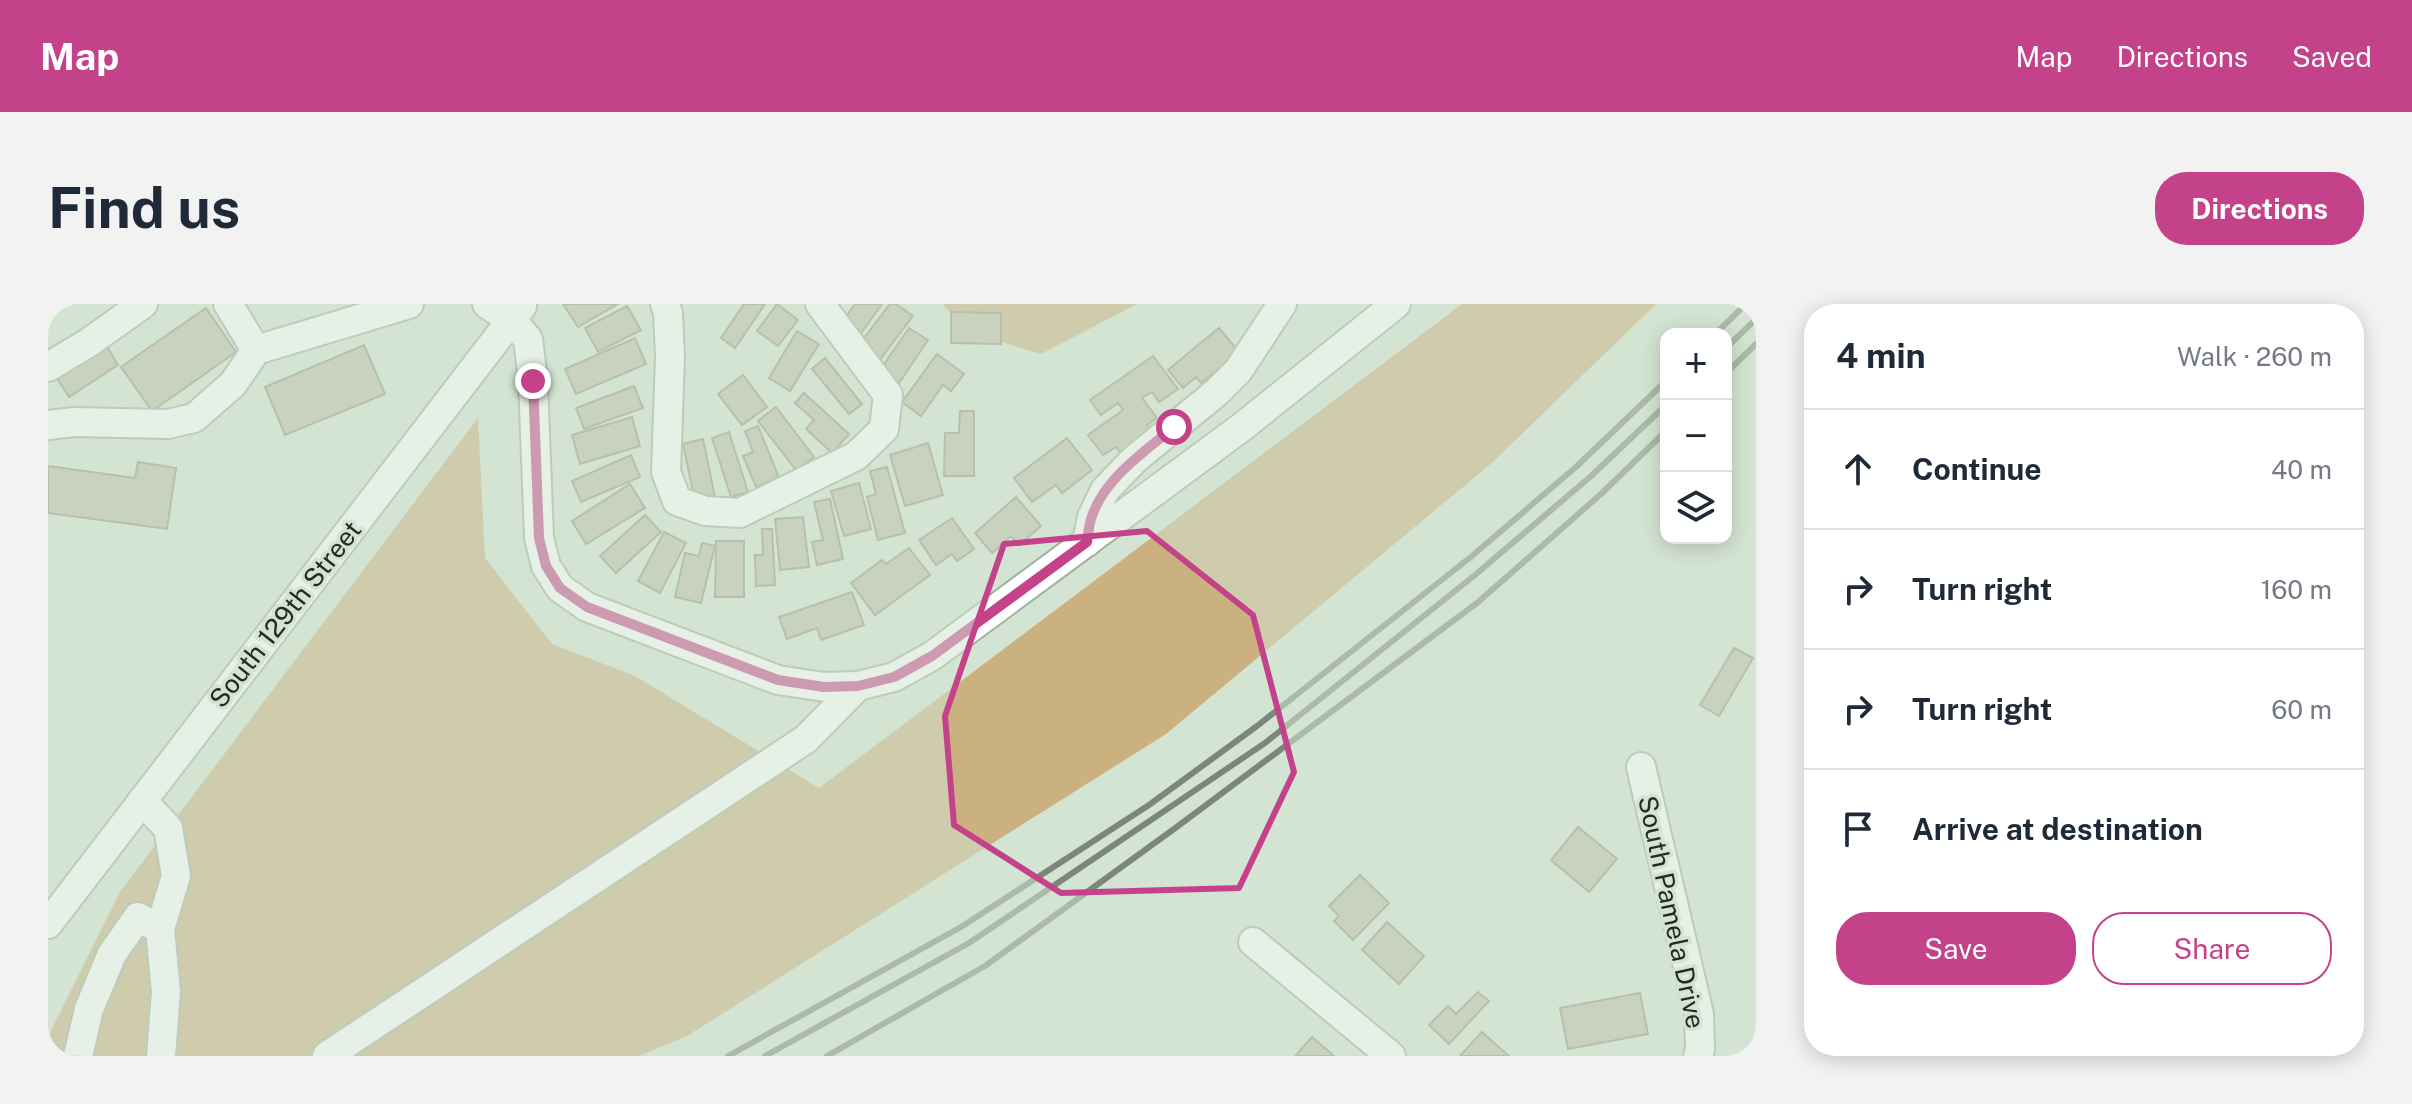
<!DOCTYPE html>
<html lang="en">
<head>
<meta charset="utf-8">
<style>
	:root { --surface:#fff; --page:#f2f2f3; --text:#1f2937; --muted:#747a83; --line:#e0e1e3; --accent:#c4428a }
	body { margin:0; font-family:"Public Sans",sans-serif; background:var(--page); color:var(--text) }
	.controls { position:absolute; right:24px; top:24px; display:grid; overflow:hidden; border-radius:16px; box-shadow:0 4px 20px #0003 }
	.controls button { width:72px; height:72px; display:grid; place-items:center; padding:0; border:0; border-bottom:2px solid var(--line); background:var(--surface); color:var(--text); font:40px sans-serif }
	.stop { position:absolute; width:24px; height:24px; margin:-18px; border:6px solid #c4428a; border-radius:50%; background:#fff }
	.stop.end { background:#c4428a; border-color:#fff; box-shadow:0 2px 8px #0008 }
	.list { margin:0; padding:0; list-style:none }
	h2 { display:flex; justify-content:space-between; align-items:center; height:104px; margin:0; padding:0 32px; font-size:34px }
	h2 small { font-size:26px; font-weight:400; color:var(--muted) }
	.list li { display:grid; grid-template-columns:52px 1fr auto; gap:24px; align-items:center; box-sizing:border-box; height:120px; padding:0 32px; border-top:2px solid var(--line) }
	.list b { display:block; font-size:30px; white-space:nowrap }
	.list em { font-size:26px; font-style:normal; color:var(--muted) }
	.actions { display:flex; gap:16px; padding:24px 32px }
	.actions a { flex:1; padding:18px 0; border:2px solid var(--accent); border-radius:32px; text-align:center; font-size:28px; color:var(--accent) }
	.actions .main { background:var(--accent); color:#fff }
	.icon { flex:none; width:44px; height:44px; fill:none; stroke:currentColor; stroke-width:2; stroke-linecap:round; stroke-linejoin:round }
	.map { position:relative; flex:none; width:1708px; height:752px; overflow:hidden; border-radius:32px }
	header { display:flex; align-items:center; gap:48px; box-sizing:border-box; height:112px; padding:0 40px; background:var(--accent); color:#fff }
	header strong { font-size:38px }
	nav { display:flex; gap:44px; margin-inline-start:auto; font-size:28px }
	.intro { display:flex; align-items:center; justify-content:space-between; box-sizing:border-box; height:192px; padding:0 48px }
	h1 { margin:0; font-size:56px }
	.button { padding:20px 36px; border-radius:32px; background:var(--accent); color:#fff; font-size:28px; font-weight:700 }
	main { display:flex; gap:48px; padding:0 48px }
	aside { flex:1; background:var(--surface); border-radius:32px; box-shadow:0 4px 20px #0003 }
	.map>svg:first-child { display:block }
</style>
</head>
<body>
<header>
<strong>Map</strong>
<nav><a>Map</a><a>Directions</a><a>Saved</a></nav>
</header>
<div class="intro"><h1>Find us</h1><a class="button">Directions</a></div>
<main>
<div class="map">
<svg width="1708" height="752" viewBox="0 0 1708 752">
	<rect width="100%" height="100%" fill="#d4e4d2"/>
	<g fill="#cbb080">
		<path d="M895 0H1089L993 50 917 27Z"/>
		<path d="M1414 0H1608L1445 158 1118 430 639 732 591 752H0V733L72 588 430 114 437 254 504 340 587 372 771 484Z"/>
	</g>
	<g fill="#bbbda7" stroke="#939580" stroke-width="2">
		<path d="M515 0H570L530 23Z"/>
		<path d="M696 0H717L687 44 673 34Z"/>
		<path d="M729 0 750 16 730 42 709 27Z"/>
		<path d="M807 0H834L811 32 793 20Z"/>
		<path d="M842 0H848L865 12 830 58 809 43Z"/>
		<path d="M579 2 593 26 550 48 537 24Z"/>
		<path d="M158 4 188 48 104 107 73 63Z"/>
		<path d="M903 8 953 9V40L903 39Z"/>
		<path d="M861 24 880 36 849 82 830 69Z"/>
		<path d="M1171 24 1191 48 1153 79 1148 73 1135 84 1120 66Z"/>
		<path d="M749 27 771 40 742 87 721 74Z"/>
		<path d="M587 34 598 60 528 90 517 65Z"/>
		<path d="M58 41 70 61 21 93 9 74Z"/>
		<path d="M316 41 337 90 237 131 217 83Z"/>
		<path d="M889 50 916 70 903 87 895 81 873 112 854 98Z"/>
		<path d="M1105 52 1130 85 1111 98 1104 88 1094 94 1109 114 1099 121 1104 128 1073 150 1068 143 1055 151 1040 131 1075 106 1070 99 1053 111 1042 96Z"/>
		<path d="M777 54 814 100 801 110 764 65Z"/>
		<path d="M695 71 719 103 694 121 670 90Z"/>
		<path d="M586 82 595 104 536 125 528 104Z"/>
		<path d="M756 89 801 130 784 149 758 125 766 116 747 99Z"/>
		<path d="M728 103 766 153 748 166 710 117Z"/>
		<path d="M912 107H926V172H896L897 129H911Z"/>
		<path d="M584 113 592 142 532 160 524 131Z"/>
		<path d="M710 122 731 174 708 183 695 152 705 148 697 127Z"/>
		<path d="M681 128 700 188 683 193 664 134Z"/>
		<path d="M1019 134 1044 166 1014 189 1008 181 984 198 966 174Z"/>
		<path d="M655 135 667 193 647 197 635 140Z"/>
		<path d="M880 139 895 191 857 202 842 151Z"/>
		<path d="M583 151 592 173 533 198 524 177Z"/>
		<path d="M90 158 128 164 119 225 0 209V162L87 174Z"/>
		<path d="M839 163 857 229 830 236 819 193 828 190 822 167Z"/>
		<path d="M811 179 823 225 796 232 783 187Z"/>
		<path d="M582 180 597 204 538 240 524 217Z"/>
		<path d="M968 193 993 222 971 241 963 232 944 249 927 229Z"/>
		<path d="M782 195 795 255 769 261 764 238 775 236 766 198Z"/>
		<path d="M597 211 613 228 568 269 552 252Z"/>
		<path d="M755 213 761 263 732 266 727 215Z"/>
		<path d="M904 214 926 245 909 257 904 250 888 261 871 236Z"/>
		<path d="M714 225H724L727 281 708 282 707 251H715Z"/>
		<path d="M616 228 638 239 612 289 590 277Z"/>
		<path d="M668 237H696V293H667Z"/>
		<path d="M654 239 667 242 653 299 627 293 637 249 651 252Z"/>
		<path d="M861 244 882 271 827 311 803 279 834 256 838 260Z"/>
		<path d="M804 288 816 321 773 336 769 324 739 335 731 313Z"/>
		<path d="M1686 344 1705 354 1671 412 1652 401Z"/>
		<path d="M1530 523 1569 555 1541 588 1503 556Z"/>
		<path d="M1312 571 1341 599 1305 636 1286 617 1291 612 1281 602Z"/>
		<path d="M1339 618 1376 652 1351 680 1314 646Z"/>
		<path d="M1430 688 1441 697 1401 740 1381 721 1400 702 1408 710Z"/>
		<path d="M1592 689 1600 730 1520 745 1512 704Z"/>
		<path d="M1434 728 1461 752H1412Z"/>
		<path d="M1264 733 1286 752H1247Z"/>
	</g>
	<g fill="none" stroke-linecap="round" stroke-linejoin="round">
		<defs>
			<g id="minor">
				<path d="M180 0 208 46"/>
				<path d="M439 0 463 16 480 35 485 77 491 234 498 262 512 284 539 303 730 376 776 383 810 382 846 373 884 352 1194 123 1348 0"/>
				<path d="M617 0 620 9 622 52 618 168 629 197 657 207 692 209 808 152 836 125 840 91 772 0"/>
				<path d="M0 63 40 39 95 0"/>
				<path d="M0 121 26 118 120 120 146 114 185 80 208 46 361 0"/>
				<path d="M1039 238 1044 213 1057 186 1087 155 1169 88 1190 67 1234 0"/>
				<path d="M1593 463 1651 710 1652 745 1650 752"/>
				<path d="M94 497 120 524 128 572 112 625"/>
				<path d="M0 620 474 2"/>
				<path d="M1205 638 1343 752"/>
				<path d="M30 752 41 705 64 650 90 613 112 625 118 688 113 752"/>
				<path d="M279 752 758 435 810 382"/>
			</g>
		</defs>
		<use href="#minor" stroke="#a0b09e" stroke-width="32"/>
		<use href="#minor" stroke="#fff" stroke-width="28"/>
		<g stroke="#7c877b" stroke-width="6">
			<path d="M1667 30 1698 0"/>
			<path d="M1678 44 1708 15"/>
			<path d="M1678 69 1708 40"/>
			<path d="M680 752 913 623 1101 501 1209 422 1424 252 1529 162 1618 77"/>
			<path d="M717 752 921 639 1217 439 1427 271 1542 173 1618 101"/>
			<path d="M779 752 937 662 1126 525 1429 299 1553 190 1618 127"/>
		</g>
	</g>
	<g fill="none" stroke-linecap="round" stroke-linejoin="round">
		<path stroke="#c4428a" stroke-width="10" d="M485 77 491 234 498 262 512 284 539 303 730 376 776 383 810 382 846 373 884 352 1039 238C1040 230 1041 220 1044 212 1057 174 1096 148 1126 123"/>
	</g>
	<path d="M0 0H1708V752H0ZM1099 227 1205 311 1246 468 1191 584 1013 589 906 521 897 412 956 240Z" fill="#d4e4d2" fill-opacity=".55" fill-rule="evenodd"/>
	<path fill="none" stroke="#c4428a" stroke-width="6" stroke-linejoin="round" d="M1099 227 1205 311 1246 468 1191 584 1013 589 906 521 897 412 956 240Z"/>
	<g text-anchor="middle" dominant-baseline="central" stroke-width="7" stroke-linejoin="round" paint-order="stroke">
		<g font-size="26" fill="#232a23" stroke="#d4e4d2">
			<text transform="translate(237 310) rotate(-52)">South 129th Street</text>
			<text transform="translate(1624 608) rotate(78)">South Pamela Drive</text>
		</g>
	</g>
</svg>
<div class="controls">
<button>+</button>
<button>−</button>
<button><svg class="icon" aria-label="layers" viewBox="0 0 24 24"><path d="M12 4l9 5-9 5-9-5zM3 14l9 5 9-5"/></svg></button>
</div>
<div class="stop" style="left:1126px;top:123px"></div>
<div class="stop end" style="left:485px;top:77px"></div>
</div>
<aside>
<h2>4 min<small>Walk · 260 m</small></h2>
<ul class="list">
<li><svg class="icon" aria-label="ahead" viewBox="0 0 24 24"><path d="M12 20V5M6 11l6-6 6 6"/></svg><div><b>Continue</b></div><em>40 m</em></li>
<li><svg class="icon" aria-label="right" viewBox="0 0 24 24"><path d="M7 20v-9h11M14 6l5 5-5 5"/></svg><div><b>Turn right</b></div><em>160 m</em></li>
<li><svg class="icon" aria-label="right" viewBox="0 0 24 24"><path d="M7 20v-9h11M14 6l5 5-5 5"/></svg><div><b>Turn right</b></div><em>60 m</em></li>
<li><svg class="icon" aria-label="arrive" viewBox="0 0 24 24"><path d="M6 21V4h12l-3 4 3 4H6"/></svg><div><b>Arrive at destination</b></div></li>
</ul>
<div class="actions"><a class="main">Save</a><a>Share</a></div>
</aside>
</main>
</body>
</html>
